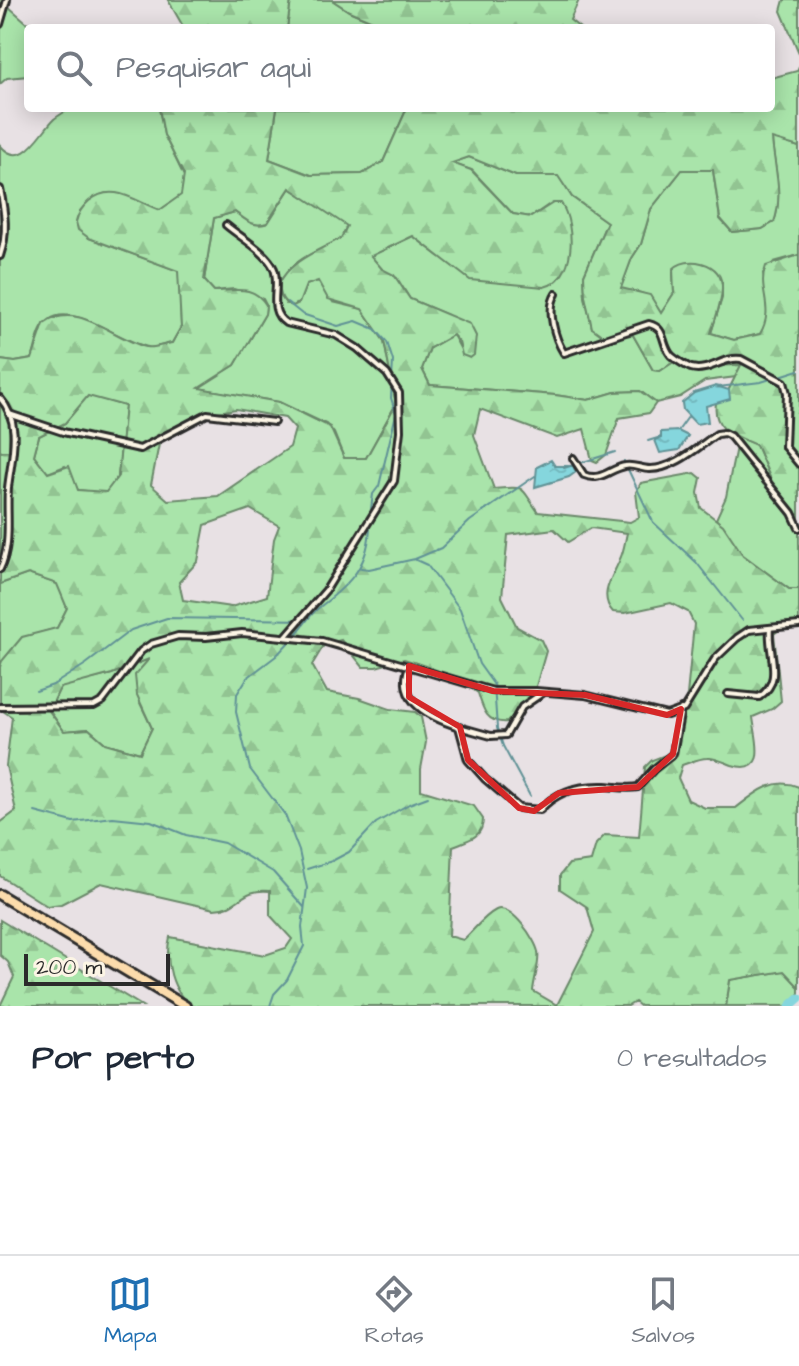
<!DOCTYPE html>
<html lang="pt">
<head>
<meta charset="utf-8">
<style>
	:root { --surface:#fff; --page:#f6f6f7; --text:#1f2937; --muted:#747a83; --line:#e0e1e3; --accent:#1f6fb2 }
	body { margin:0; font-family:"Architects Daughter",sans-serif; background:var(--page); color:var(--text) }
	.scale { position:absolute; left:24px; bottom:20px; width:146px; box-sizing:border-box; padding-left:8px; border:4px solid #2b2b2b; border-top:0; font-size:22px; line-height:28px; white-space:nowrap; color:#2b2b2b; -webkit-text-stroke:6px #fcf5e5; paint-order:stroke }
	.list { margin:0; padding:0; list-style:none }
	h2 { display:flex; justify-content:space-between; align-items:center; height:104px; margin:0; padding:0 32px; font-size:34px }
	h2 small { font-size:26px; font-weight:400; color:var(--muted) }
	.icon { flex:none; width:44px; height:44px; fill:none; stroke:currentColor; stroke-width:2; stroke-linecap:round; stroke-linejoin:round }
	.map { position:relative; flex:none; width:799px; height:1006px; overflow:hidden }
	.search { position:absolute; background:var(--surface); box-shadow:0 4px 20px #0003; left:24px; right:24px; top:24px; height:88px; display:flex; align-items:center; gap:20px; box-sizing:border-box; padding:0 28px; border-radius:8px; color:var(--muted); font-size:30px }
	.sheet { height:248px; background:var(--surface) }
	nav { display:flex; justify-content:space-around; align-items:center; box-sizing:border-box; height:112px; border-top:2px solid var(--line); background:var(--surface); font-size:22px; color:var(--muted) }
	nav a { display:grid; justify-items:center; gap:4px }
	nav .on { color:var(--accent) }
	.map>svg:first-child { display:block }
</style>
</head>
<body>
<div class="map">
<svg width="799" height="1006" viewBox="0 0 799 1006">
	<defs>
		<pattern id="forest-firs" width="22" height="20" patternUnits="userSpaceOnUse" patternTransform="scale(2)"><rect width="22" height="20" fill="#a9e4aa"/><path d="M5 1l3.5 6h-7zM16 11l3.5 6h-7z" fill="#92c492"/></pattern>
		<pattern id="water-ripples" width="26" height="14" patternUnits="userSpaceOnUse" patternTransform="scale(2)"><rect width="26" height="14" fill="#85d6dd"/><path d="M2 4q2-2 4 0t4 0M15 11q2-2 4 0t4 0" fill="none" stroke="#73b8be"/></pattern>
	</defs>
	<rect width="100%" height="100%" fill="#e8e1e4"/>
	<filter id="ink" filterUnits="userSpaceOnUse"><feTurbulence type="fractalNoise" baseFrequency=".0125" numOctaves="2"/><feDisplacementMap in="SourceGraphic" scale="16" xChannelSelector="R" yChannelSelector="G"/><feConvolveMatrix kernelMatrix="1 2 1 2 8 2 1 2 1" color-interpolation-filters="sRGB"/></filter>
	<g filter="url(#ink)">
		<g fill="#a9e4aa" stroke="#6a886a" stroke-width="2">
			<path d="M1 0 33 28H28V76L7 78 0 84Z"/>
			<path d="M291 0H332L349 11 389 28H287Z"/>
			<path d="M70 108H159L164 135 184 176 182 195 160 210C128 200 108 177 80 211L89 238 179 271 181 327 172 343C165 344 154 349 148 347 123 343 72 301 49 320 37 329 37 346 32 359L15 362 0 360V145C22 172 40 133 54 119 59 115 65 112 70 108Z"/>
			<path d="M277 108H407L383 162 362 174 311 175 269 159Z"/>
			<path d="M772 138 799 147V255L774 262 763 273 768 320 760 334 734 340 711 333 722 298V282L673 273 674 293 661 314C647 291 646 293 620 289L632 258 641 244 651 209 682 170H713L720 219 732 232 762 229 774 222C784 195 773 165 772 138Z"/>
			<path d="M469 157 516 176 558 175 572 197 607 222 584 275 585 296 592 328 633 335 653 370 660 371 675 361 742 365 736 377 705 381 680 397 656 403 640 391 615 392 588 400 555 395 430 385 422 369 430 348 453 335 460 348 470 358 448 315 410 299 397 278 382 269 370 256 413 236 439 256 523 283 544 287 547 206 531 217 513 214 472 170 451 163Z"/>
			<path d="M290 188 347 225 342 238C319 251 291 259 279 284L280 295 286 304 299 303 306 285 318 281 333 302 362 309 384 341 396 404 366 458H344L334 433 326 424 279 402 197 388 235 365 265 314 266 305 263 299 234 289 214 291 204 280 214 218 235 212C246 220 254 228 268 223Z"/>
			<path d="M0 393 10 415 9 451 0 452Z"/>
			<path d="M88 395 125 406 118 477 106 493 78 490 65 466 48 473 34 455 39 436 65 423Z"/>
			<path d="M738 437 756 445 776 491 799 517V589H789L743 555 716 519 726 497Z"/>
			<path d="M28 574 58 584 67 608 57 628 22 638 0 667V584Z"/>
			<path d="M150 658 140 703 152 728 140 753 105 743 89 729 64 731 49 710 60 687 112 674Z"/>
			<path d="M784 971 799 987V993L791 1006H726L730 980Z"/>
		</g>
		<g fill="url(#forest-firs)" stroke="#6a886a" stroke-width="2" fill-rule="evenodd">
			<path d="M168 0H291L287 28H184Z"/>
			<path d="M332 0H579L570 20 580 28H389L349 11Z"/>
			<path d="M784 0H799V53L781 11Z"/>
			<path d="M799 66V147L772 139C774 167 784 194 774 222L762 229 732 232 720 218 713 170H682L651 209 641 244 632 258 621 288 650 295 661 313 674 293 673 269C680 262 688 261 697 262 738 269 718 308 711 333L734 340 760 334C776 306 756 291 766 266L799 255V517L776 491 756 445C735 436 712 430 716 403L726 395 741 365 704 366 675 361 660 371 653 370 633 335 603 336 592 328 585 296 584 275 607 222 572 197 558 176H516L469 157 452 163 471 170 513 214 531 217 553 203H561C576 226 576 280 544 287L470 280 413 236 371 256 382 269 394 275 410 299 470 324 476 336 474 355 470 358 462 355 459 342 453 335 430 348 422 369 430 385 555 395 588 400 615 392 640 391 656 403 649 413 619 418 606 455 597 462 592 460 584 429 557 438 480 409 474 435 494 489C527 486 519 485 538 512L630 522 639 517 636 492 641 483 695 473 701 478 698 493 701 508 723 525 743 555 789 589H799V627L784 626 774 634 781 701 772 709 753 717C755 737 770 776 732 765 724 762 714 757 707 758 699 758 689 763 682 765L678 778 688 800 705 808H736C755 793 774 776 799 787V987L784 971 730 980 726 1006H640L635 1002 628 1006H192C172 993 164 960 170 937L265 955 286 948 292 939 270 915V891C239 888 242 908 214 909L101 883 61 904 47 906 0 876V823L16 811 6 766 12 717 0 709V667L2 661 22 637 57 628 67 608 57 584 28 574 0 584V452L9 451 10 415 0 393V360L15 362 32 359 44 324C76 299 114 339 146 347 154 349 164 344 172 343L181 327 178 271 89 238 78 230 76 222C78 213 82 207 89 201 113 181 136 202 160 210L181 195 184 175 164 135 159 108H277L269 159 311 175 362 174 383 162 407 108H771V78L797 71ZM290 188 347 226 341 238C319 251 291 259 279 284 280 295 282 303 293 306L299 303 306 285 318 281 328 299 362 309 384 341 396 404 366 458H344L330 427 279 402 199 388 235 365 265 314 266 305C253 284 235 291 214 291L204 280 214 218 235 212C246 220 253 228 267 223ZM88 396 125 406 118 476 106 492 78 490 69 466 48 473 34 455 39 436 65 423ZM236 409 285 418 295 429 290 447 218 496 168 500 151 485 160 439 206 414ZM250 509 279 526 274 539 267 596 231 607 183 600 179 582 198 561 205 525ZM591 528 627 533C625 541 624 551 620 559 614 575 597 595 613 612L625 613 671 603 688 612 694 624 686 705 676 751 652 760 645 767 639 837 605 835 596 844 591 861 569 864 560 875V889L587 907 594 932 557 1005 533 991C534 979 540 963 538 952 536 940 511 903 496 910 484 916 473 931 463 940L449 936 453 846C468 840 483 838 483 819L474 806 421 790V769L426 742 421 717 415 712 390 709 359 698 327 692 312 665 324 645 341 640 363 667H376L404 659C433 668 453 675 478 693 483 710 487 724 507 722L534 693 546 651 541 640 517 627 502 597 508 535 554 529 568 542ZM149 659 135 675 137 695 152 728 140 753 105 743 89 729 64 731 49 711 60 688 112 674Z"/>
			<path d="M0 920 142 1006H0L14 977 8 962 0 955Z"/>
		</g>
		<g fill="url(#water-ripples)" stroke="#619296" stroke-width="2">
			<path d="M716 386 729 390 730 399 706 406 708 422 696 424 683 410 682 403 694 393Z"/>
			<path d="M678 431 688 436 679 450 660 453 655 440 661 438V432Z"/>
			<path d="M551 460 555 466H573L576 472 569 477 535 487 537 467Z"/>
		</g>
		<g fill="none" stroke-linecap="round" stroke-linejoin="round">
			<g stroke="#619296" stroke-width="2">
				<path d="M287 302 302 314 338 326 356 321 375 329 387 342 393 361 391 398 396 414 379 486 373 494 370 517"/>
				<path d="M718 387 761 382 799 370"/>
				<path d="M678 431 688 417"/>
				<path d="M648 441 661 437"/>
				<path d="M624 461 653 522 696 562 742 620"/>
				<path d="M564 468 615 452"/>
				<path d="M416 560 427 565 460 609 479 664 494 685 497 728 503 746 530 796"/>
				<path d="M361 568 369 569 415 559 441 548 470 521 535 476"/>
				<path d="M296 634C304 625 311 613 321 606 351 583 370 564 370 523"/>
				<path d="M36 691 53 685 86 664 131 630 167 618 306 620"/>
				<path d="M35 812 73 822 113 817 151 821 186 835 224 843 273 872 304 907"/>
				<path d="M307 869 332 861 349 852 376 823 409 804 428 797"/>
				<path d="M270 1006 274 994 287 980 304 946 302 927 307 888 299 851 285 815 250 769 236 712 237 694 247 678 276 656 291 640"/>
			</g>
			<path stroke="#85d6dd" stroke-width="9" d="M790 1006 799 998"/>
			<defs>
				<g id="street">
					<path d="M0 24 7 0"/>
					<path d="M0 189C5 213 8 233 0 256"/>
					<path d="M226 225C240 237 267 252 274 269 281 287 266 310 286 323L336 335 357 348 387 374 399 393 400 431 394 481 326 590 286 636"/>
					<path d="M556 294C546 309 555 339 564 353L649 324C666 328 661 342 670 354 673 358 686 366 691 368 708 373 724 356 741 359L784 382 787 393 785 447 799 464"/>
					<path d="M0 398C23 424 11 458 8 488 6 516 12 544 0 569"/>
					<path d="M9 414 63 432 140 449 207 414 274 422"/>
					<path d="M573 458 584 475C601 482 609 469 625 466 633 464 641 469 650 469 674 469 698 447 717 434L724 433 730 436 792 513 799 528"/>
					<path d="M409 666C395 702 431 718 459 727"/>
					<path d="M544 692 522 707 506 735 491 736 459 727 468 760 485 779 519 808 540 810C556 791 581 785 606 786 617 787 628 789 638 787L654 769 673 754 681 709"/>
					<path d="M728 694 759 697C785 680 767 654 770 628"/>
					<path d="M0 707 94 706 103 701 141 651 151 644 178 636 206 637 242 633 322 641 493 691H536L585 695 667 715 684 709 715 659 737 638 749 630 799 625"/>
				</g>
				<path id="highway" d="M0 895 185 1006"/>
			</defs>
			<use href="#street" stroke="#2b2b2b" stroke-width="10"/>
			<use href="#highway" stroke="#2b2b2b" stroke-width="14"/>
			<use href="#street" stroke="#fcf5e5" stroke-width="4"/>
			<use href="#highway" stroke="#fcdcac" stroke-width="8"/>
		</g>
	</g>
	<path fill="none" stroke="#d62828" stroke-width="6" stroke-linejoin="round" d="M409 666 493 691 585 695 667 715 681 709 673 754 638 787 559 793 534 811 519 808 468 760 460 727 409 697Z"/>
</svg>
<div class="scale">200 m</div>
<div class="search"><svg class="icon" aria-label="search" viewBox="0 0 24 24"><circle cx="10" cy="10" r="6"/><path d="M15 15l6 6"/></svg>Pesquisar aqui</div>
</div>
<section class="sheet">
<h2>Por perto<small>0 resultados</small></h2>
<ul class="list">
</ul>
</section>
<nav>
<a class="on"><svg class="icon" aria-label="map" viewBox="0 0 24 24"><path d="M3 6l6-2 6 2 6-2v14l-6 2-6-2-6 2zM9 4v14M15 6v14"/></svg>Mapa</a>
<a><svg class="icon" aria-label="directions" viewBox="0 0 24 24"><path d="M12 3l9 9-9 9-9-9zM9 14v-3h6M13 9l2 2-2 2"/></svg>Rotas</a>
<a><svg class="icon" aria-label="saved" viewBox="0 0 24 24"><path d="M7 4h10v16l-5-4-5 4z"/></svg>Salvos</a>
</nav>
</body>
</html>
